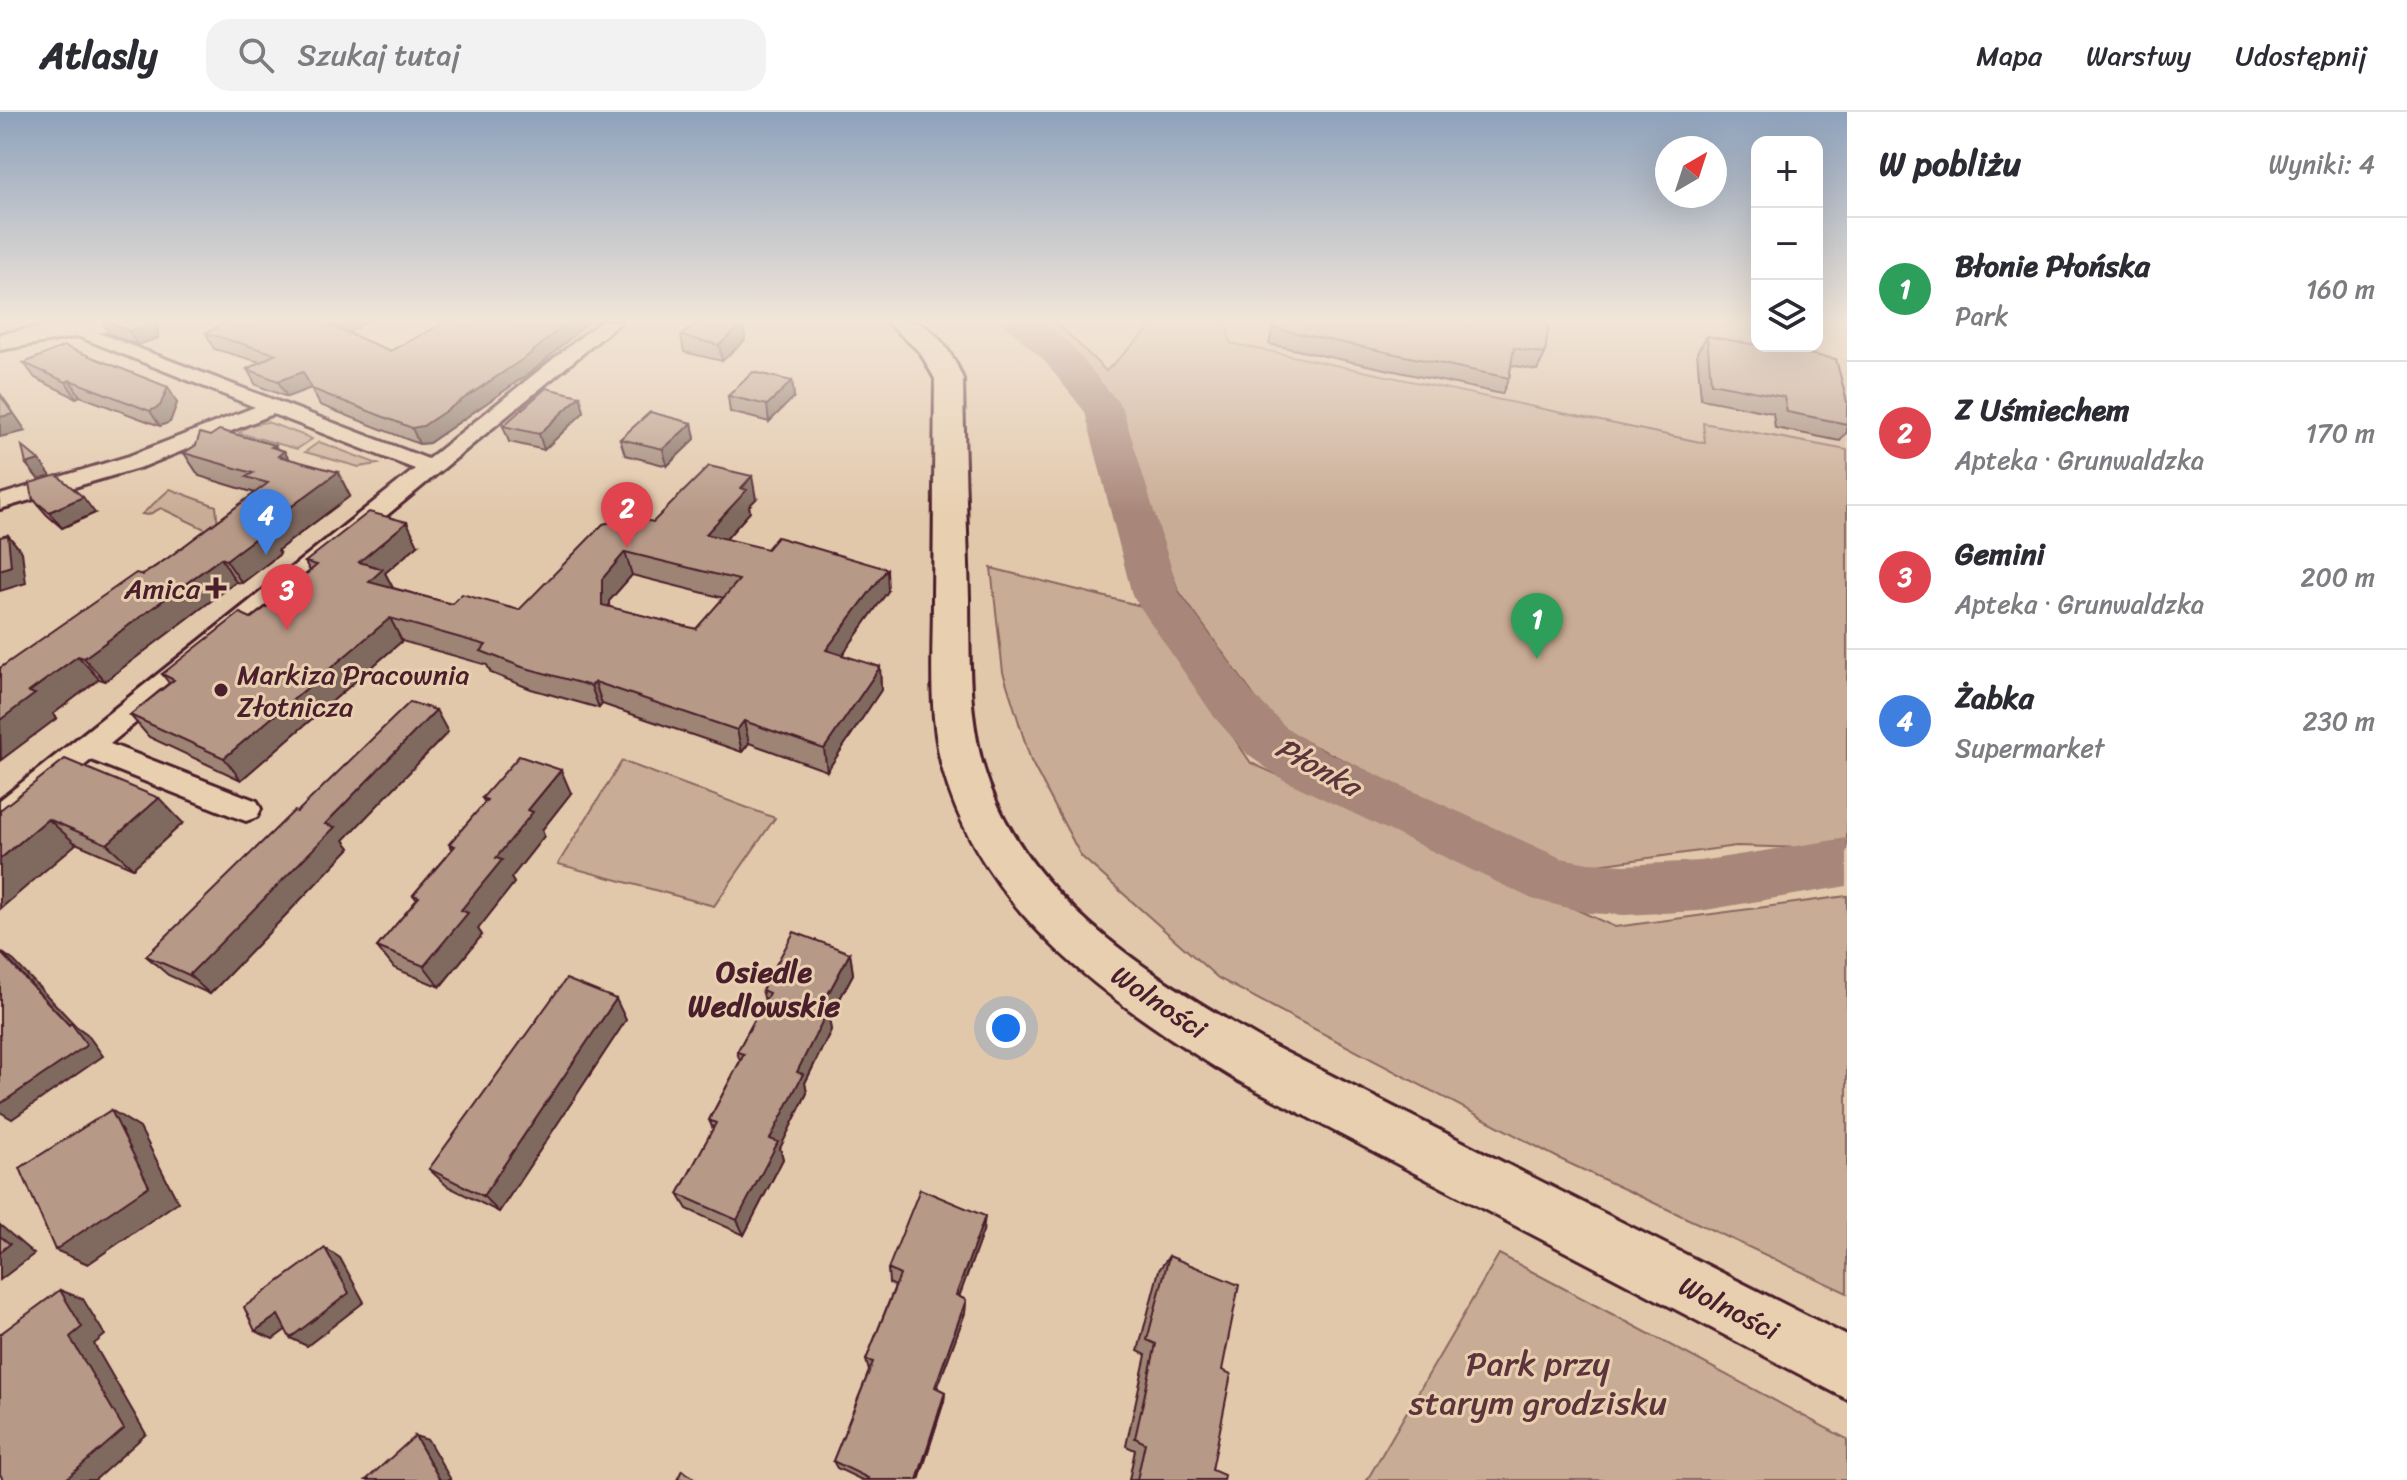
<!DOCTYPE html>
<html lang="pl">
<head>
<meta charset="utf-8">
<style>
	:root { --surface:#fff; --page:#f2f2f3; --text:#2b2b33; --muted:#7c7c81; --line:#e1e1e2; --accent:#4a1f2b }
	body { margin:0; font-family:Sriracha,sans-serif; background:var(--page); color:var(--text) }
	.controls { position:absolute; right:24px; top:24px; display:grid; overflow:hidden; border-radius:16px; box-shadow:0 8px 32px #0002 }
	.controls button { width:72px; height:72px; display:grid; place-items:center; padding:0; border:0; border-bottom:2px solid var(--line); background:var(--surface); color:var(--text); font:40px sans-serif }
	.compass { position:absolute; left:1655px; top:24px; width:72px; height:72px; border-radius:50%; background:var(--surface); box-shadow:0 8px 32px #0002; rotate:39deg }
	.you { position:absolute; left:1006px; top:916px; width:28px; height:28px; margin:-20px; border:6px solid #fff; border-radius:50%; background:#1a73e8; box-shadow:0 0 0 12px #1a73e833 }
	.badge { display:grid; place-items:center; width:52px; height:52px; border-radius:50%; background:var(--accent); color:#fff; font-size:26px; font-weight:700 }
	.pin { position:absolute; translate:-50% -66px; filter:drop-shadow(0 2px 4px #0008) }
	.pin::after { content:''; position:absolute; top:42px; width:28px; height:24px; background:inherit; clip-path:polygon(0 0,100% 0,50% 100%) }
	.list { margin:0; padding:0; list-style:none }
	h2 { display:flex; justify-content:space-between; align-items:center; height:104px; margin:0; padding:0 32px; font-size:34px }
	h2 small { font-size:26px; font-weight:400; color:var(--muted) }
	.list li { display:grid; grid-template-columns:52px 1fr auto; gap:24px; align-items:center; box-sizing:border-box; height:144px; padding:0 32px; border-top:2px solid var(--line) }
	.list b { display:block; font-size:30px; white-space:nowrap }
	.list p { margin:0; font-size:26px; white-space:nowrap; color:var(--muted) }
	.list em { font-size:26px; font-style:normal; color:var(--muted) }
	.icon { flex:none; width:44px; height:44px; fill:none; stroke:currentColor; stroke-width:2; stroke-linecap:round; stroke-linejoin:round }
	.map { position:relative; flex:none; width:1847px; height:1368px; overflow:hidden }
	header { display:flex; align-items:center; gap:48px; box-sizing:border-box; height:112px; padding:0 40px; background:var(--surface); border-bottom:2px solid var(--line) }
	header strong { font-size:38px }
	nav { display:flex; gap:44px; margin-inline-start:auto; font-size:28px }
	.search { width:560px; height:72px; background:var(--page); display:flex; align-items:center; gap:20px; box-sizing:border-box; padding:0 28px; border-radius:24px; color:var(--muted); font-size:30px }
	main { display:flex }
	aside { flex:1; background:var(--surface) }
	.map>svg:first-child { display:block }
</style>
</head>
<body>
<header>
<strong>Atlasly</strong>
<div class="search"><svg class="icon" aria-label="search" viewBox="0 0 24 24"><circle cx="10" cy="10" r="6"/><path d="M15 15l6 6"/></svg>Szukaj tutaj</div>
<nav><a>Mapa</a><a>Warstwy</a><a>Udostępnij</a></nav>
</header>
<main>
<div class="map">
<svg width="1847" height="1368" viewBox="0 0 1847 1368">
	<rect width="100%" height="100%" fill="#e2c8ab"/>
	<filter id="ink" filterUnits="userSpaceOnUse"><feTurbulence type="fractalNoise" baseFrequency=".0125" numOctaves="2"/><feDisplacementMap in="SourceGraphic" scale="16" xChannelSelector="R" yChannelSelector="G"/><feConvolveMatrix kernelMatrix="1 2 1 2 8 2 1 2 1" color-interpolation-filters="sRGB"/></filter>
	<g filter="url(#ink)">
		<path fill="#d5baa0" d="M1227 209H1652L1757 230V234H1780L1847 247V338L1703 311 1706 332 1230 231Z"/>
		<g fill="#c9ac95" stroke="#8a6660" stroke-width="2">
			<path d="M1027 209H1055L1106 259 1151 215 1133 209H1227L1230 231 1705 331 1703 311 1847 338V737L1736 734 1569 757 1277 616 1178 478 1114 297 1063 237Z"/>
			<path d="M267 310 308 325 312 327 297 337 239 321 249 313Z"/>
			<path d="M319 330 378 352 359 355 305 340Z"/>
			<path d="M170 377 216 394 218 415 213 421 161 396 148 403 142 402Z"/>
			<path d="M991 456 1145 495 1251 651 1615 815 1847 784V1181L1562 1048 1218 866 1081 744 1031 649 1003 560Z"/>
			<path d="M622 649 775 706 714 794 558 752Z"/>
			<path d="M1499 1142 1847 1327V1368H1367Z"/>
		</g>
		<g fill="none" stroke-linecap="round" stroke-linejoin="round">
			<path fill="#a8877a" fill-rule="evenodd" d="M1000 209H1039L1069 231 1118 290 1123 298 1179 481 1251 580 1287 616 1322 638 1561 746 1588 751 1625 753 1700 749 1847 726V774L1700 799 1625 803 1588 801 1532 787 1284 668 1249 644 1215 606 1132 483 1085 300 1043 247Z"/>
			<defs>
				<path id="street" d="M40 209H67L428 347 601 209H622L110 632 257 689 261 697 257 705 246 709 235 705 91 648 11 714 0 717V688L415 357 273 302 145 354 0 397V383L129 344 255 295Z"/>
				<g id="secondary">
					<path d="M74 209H134L121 217 0 238V222Z"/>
					<path d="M886 209C896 209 910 207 919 211 939 220 955 247 963 267 964 340 967 413 969 486 970 548 967 613 989 672 1035 796 1161 870 1269 932L1847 1224V1287L1233 966C1111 891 981 801 942 655 928 600 933 541 933 485 934 413 934 340 935 267L920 240Z"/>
				</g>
			</defs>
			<use href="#street" stroke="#4a1f2b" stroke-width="6"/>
			<use href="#secondary" stroke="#4a1f2b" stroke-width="6"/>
			<use href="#street" fill="#e8cfb0" fill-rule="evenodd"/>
			<use href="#secondary" fill="#e8cfb0" fill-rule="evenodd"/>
		</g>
		<g fill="#9d8474" stroke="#4a1f2b" stroke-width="2" fill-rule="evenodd">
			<path d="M101 209H158V226L137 233 110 222Z"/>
			<path d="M1549 209 1545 242 1537 258 1511 253 1509 266 1502 282 1269 232 1273 216Z"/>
			<path d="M743 212 745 228 722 249 684 240 681 224Z"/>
			<path d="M206 221H348L390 239 534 258 429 331 419 332 320 293 311 276 287 285 256 273 247 257 260 250 214 237Z"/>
			<path d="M1707 224 1847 290V320L1840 329 1775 316 1773 301 1701 287 1697 240Z"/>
			<path d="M24 251 177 291 170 310 160 314 80 284 76 286 35 266Z"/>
			<path d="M792 269 794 285 769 310 730 300 728 284Z"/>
			<path d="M580 284 584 300 544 338 509 330 503 314Z"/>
			<path d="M692 311 695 327 667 354 625 343 620 327Z"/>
			<path d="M210 324 284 339 288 346 350 384 278 438 280 442 242 471 236 470 105 569 99 567 53 602 57 606 0 648V556L168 446 255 381 199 364 184 341Z"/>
			<path d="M33 387 95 401 62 416 47 403Z"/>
			<path d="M756 387 749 394 750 400 726 427 888 479 842 543 880 555 881 578 827 659 749 631 742 640 602 592 599 596 531 577 491 561 487 553 402 529 241 668 149 625 130 603 169 571 162 562 251 506 310 459 305 450 418 433 385 461 393 476 452 492 519 498 653 410ZM632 463 724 486 696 517 609 495V489Z"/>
			<path d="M448 620 344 728 350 736 210 882 168 863 146 844 297 700Z"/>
			<path d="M571 681 542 718 544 724 511 766 514 771 478 817 482 823 440 875 394 856 377 835 417 788 413 783 452 737 449 732 485 691 482 686Z"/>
			<path d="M0 698 183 711 133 756Z"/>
			<path d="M850 841 853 862 829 907 831 918 805 971 807 981 780 1036 783 1047 744 1123 687 1097 678 1082 713 1017 709 1008 740 949 737 940 765 889 762 878Z"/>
			<path d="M626 908 499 1100 447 1074 429 1057Z"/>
			<path d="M983 1119 959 1185 966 1188 965 1201 937 1276 945 1280 944 1289 919 1368H862L837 1356 833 1349 869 1259 866 1248 895 1174 889 1171 888 1157Z"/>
			<path d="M1169 1144 1222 1258 1212 1358 1223 1368H1129L1135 1338 1126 1334 1146 1243 1138 1239 1159 1158Z"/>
		</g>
		<g fill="#806b5e" stroke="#4a1f2b" stroke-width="2">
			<path d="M150 209H158V226L137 233 129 219Z"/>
			<path d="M335 209H368L336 228 329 213Z"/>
			<path d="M568 209H590L534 258 429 331 419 332 412 316Z"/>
			<path d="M743 212 745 228 722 249 719 233Z"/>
			<path d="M303 260 311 276 287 285 278 269Z"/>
			<path d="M70 268 80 284 76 286 66 270Z"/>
			<path d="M792 269 794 285 769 310 767 293Z"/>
			<path d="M168 275 177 291 170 310 160 314 150 299Z"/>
			<path d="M0 281 26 319 0 325Z"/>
			<path d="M580 284 584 300 544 338 539 322Z"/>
			<path d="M692 311 695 327 667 354 663 337Z"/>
			<path d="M275 333 280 342 284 339 297 362 271 335Z"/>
			<path d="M39 348 51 364 39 368 26 352Z"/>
			<path d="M338 360 350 384 278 438 280 442 242 471 226 448 261 417Z"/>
			<path d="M752 364 756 387 749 394 750 400 710 445 706 422Z"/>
			<path d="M83 385 95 401 62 416 49 400Z"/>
			<path d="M407 410 418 433 385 461 395 480 381 492 359 450Z"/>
			<path d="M8 423 22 440 26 471 0 479V458Z"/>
			<path d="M625 440 632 463 609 489 610 516 602 493V467Z"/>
			<path d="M221 446 236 470 105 569 84 546Z"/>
			<path d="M887 457 888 479 829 561 826 538Z"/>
			<path d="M390 506 402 529 241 668 224 646Z"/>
			<path d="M78 544 99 567 53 602 57 606 1 648 0 608 29 580Z"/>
			<path d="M880 555 881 578 827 659 824 637Z"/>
			<path d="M595 570 602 592 599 596 591 574Z"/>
			<path d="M436 598 448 620 344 728 350 736 210 882 189 863 325 712Z"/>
			<path d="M744 609 749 631 742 640 737 618Z"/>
			<path d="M561 658 571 681 542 718 544 724 511 766 514 771 478 817 482 823 440 875 424 854 528 698Z"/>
			<path d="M159 686 183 711 133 756 107 732Z"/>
			<path d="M48 707 76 732 0 797V747Z"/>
			<path d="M0 839 14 849 76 914 87 922 103 944 12 1007 0 1000V992L69 913Z"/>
			<path d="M850 841 853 862 829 907 831 918 805 971 807 981 780 1036 783 1047 744 1123 737 1108 821 895Z"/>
			<path d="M616 887 626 908 499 1100 483 1084Z"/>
			<path d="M111 998 140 1016 178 1090 88 1152 55 1138Z"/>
			<path d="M985 1104 983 1119 955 1196 956 1183Z"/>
			<path d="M0 1113 34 1142 0 1168Z"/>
			<path d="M325 1136 340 1146 364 1190 307 1234 290 1226Z"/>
			<path d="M60 1178 83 1187 105 1223 94 1232 146 1322 95 1368H65L70 1225Z"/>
			<path d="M966 1188 965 1201 934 1285 935 1275Z"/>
			<path d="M278 1203 295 1211 273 1227 255 1219Z"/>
			<path d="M945 1280 944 1289 919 1368H917Z"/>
			<path d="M415 1324 428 1328 451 1368H440Z"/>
		</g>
		<g fill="#b79987" stroke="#4a1f2b" stroke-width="2" fill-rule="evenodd">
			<path d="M104 209H150V212L129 219Z"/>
			<path d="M228 209H335L329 213 390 239 448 209H568L529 243 423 314 412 316 312 277 303 260 278 269 247 257 276 242 206 221Z"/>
			<path d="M699 209H728L743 212 719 233 681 224Z"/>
			<path d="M1276 209H1549L1545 242 1514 236 1509 266 1273 216Z"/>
			<path d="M1707 224 1757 233V234H1763L1836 247 1847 290V312L1787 300 1784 285 1711 271Z"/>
			<path d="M64 234 168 275 160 294 150 299 70 268 66 270 24 251Z"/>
			<path d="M753 260 792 269 767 293 728 284Z"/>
			<path d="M546 276 580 284 539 322 503 314Z"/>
			<path d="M0 283 13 302 0 305Z"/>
			<path d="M650 300 692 311 663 337 620 327Z"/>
			<path d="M219 318 275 333 271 335 284 339 278 344 338 360 261 417 266 418 226 448 221 446 84 546 78 544 29 580 35 582 0 608V556L136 461 143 463 168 446 268 371 246 365 253 361 184 341 196 333 200 321 210 324Z"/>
			<path d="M22 334 39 348 26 352Z"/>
			<path d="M709 354 752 364 741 376 747 378 706 422 767 437 777 425 887 457 826 538 880 555 824 637 744 609 737 618 595 570 591 574 522 555 481 539 486 533 390 506 224 646 130 603 174 568 162 562 240 501 251 506 276 488 317 453 305 450 369 400 407 410 359 450 383 457 369 470 452 492 462 482 519 498 603 412 632 405 653 410ZM625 440 739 468 696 517 602 493V467Z"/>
			<path d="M57 363 83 385 49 400 33 387 30 371Z"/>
			<path d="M8 423 11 454 0 458V425Z"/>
			<path d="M410 590 436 598 325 712 335 715 189 863 146 844 294 699 297 700Z"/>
			<path d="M519 644 561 658 528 698 533 700 496 746 502 748 461 798 468 801 424 854 377 835 419 785 413 783 455 734 449 732 487 688 482 686Z"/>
			<path d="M65 647 159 686 107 732 48 707 0 747V698Z"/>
			<path d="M794 820 850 841 821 895 828 898 797 960 803 962 770 1027 778 1030 737 1108 678 1082 716 1011 709 1008 744 942 737 940 769 881 762 878Z"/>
			<path d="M0 840 69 913 71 911 87 933 0 992Z"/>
			<path d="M566 867 616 887 483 1084 429 1057Z"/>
			<path d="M111 998 149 1074 55 1138 20 1056Z"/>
			<path d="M920 1077 985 1104 956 1183 966 1188 935 1275 945 1280 917 1368H867L868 1366 833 1349 873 1250 866 1248 900 1163 888 1157Z"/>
			<path d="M0 1124 10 1132 0 1140Z"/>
			<path d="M325 1136 349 1181 290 1226 278 1203 255 1219 244 1195Z"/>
			<path d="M1169 1144 1239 1173 1222 1258 1231 1262 1212 1358 1224 1363 1223 1368H1137L1145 1331 1135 1326 1156 1232 1147 1228Z"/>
			<path d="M60 1178 82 1215 70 1225 124 1317 65 1368H3L0 1362V1222Z"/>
			<path d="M415 1324 440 1368H366Z"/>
			<path d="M682 1358 697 1368H677Z"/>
		</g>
	</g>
	<linearGradient id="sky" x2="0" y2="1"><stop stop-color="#8ea2bc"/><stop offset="0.52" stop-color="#f2e6d9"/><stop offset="1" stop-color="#f2e6d9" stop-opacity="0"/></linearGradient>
	<rect width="1847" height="401" fill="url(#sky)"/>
	<g fill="#4a1f2b" stroke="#e8cfb0" stroke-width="3">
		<path d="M212 464h8v8h8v8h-8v8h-8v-8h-8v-8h8z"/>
		<circle cx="221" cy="578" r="8"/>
	</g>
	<g text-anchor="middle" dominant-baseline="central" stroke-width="6" stroke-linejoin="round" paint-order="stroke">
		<g font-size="28" fill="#4a1f2b" stroke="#e8cfb0" text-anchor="end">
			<text x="200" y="476">Amica</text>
			<text x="237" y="562" text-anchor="start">Markiza Pracownia<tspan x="237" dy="32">Złotnicza</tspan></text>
		</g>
		<g font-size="28" fill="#4a1f2b" stroke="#e8cfb0">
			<text transform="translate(1159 890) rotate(34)">Wolności</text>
			<text transform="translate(1729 1196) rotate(27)">Wolności</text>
		</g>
		<g font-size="30" font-style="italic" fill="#5d343b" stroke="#e8cfb0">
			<text transform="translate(1318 655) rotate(29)">Płonka</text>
		</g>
		<g font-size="30" font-weight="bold" fill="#4a1f2b" stroke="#e8cfb0">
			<text x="764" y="860">Osiedle<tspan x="764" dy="34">Wedlowskie</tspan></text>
		</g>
		<g font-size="34" fill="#5d343b" stroke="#e8cfb0">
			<text x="1538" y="1252">Park przy<tspan x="1538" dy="39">starym grodzisku</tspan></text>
		</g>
	</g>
</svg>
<div class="controls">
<button>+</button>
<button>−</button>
<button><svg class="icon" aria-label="layers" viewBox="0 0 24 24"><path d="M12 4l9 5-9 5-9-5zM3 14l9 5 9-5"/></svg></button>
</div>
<svg class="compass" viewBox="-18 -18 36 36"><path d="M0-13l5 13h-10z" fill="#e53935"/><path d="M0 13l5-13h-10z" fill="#7c7c81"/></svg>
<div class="you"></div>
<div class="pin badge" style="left:1537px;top:547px;background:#2e9e5b">1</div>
<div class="pin badge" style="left:627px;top:436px;background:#e0444e">2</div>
<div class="pin badge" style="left:287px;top:518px;background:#e0444e">3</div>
<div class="pin badge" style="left:266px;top:443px;background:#3f7fe0">4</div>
</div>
<aside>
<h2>W pobliżu<small>Wyniki: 4</small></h2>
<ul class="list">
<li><span class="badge" style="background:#2e9e5b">1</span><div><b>Błonie Płońska</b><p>Park</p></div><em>160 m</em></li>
<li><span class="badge" style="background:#e0444e">2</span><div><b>Z Uśmiechem</b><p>Apteka · Grunwaldzka</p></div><em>170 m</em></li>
<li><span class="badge" style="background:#e0444e">3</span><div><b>Gemini</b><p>Apteka · Grunwaldzka</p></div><em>200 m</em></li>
<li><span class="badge" style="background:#3f7fe0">4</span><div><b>Żabka</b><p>Supermarket</p></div><em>230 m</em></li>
</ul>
</aside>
</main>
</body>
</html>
